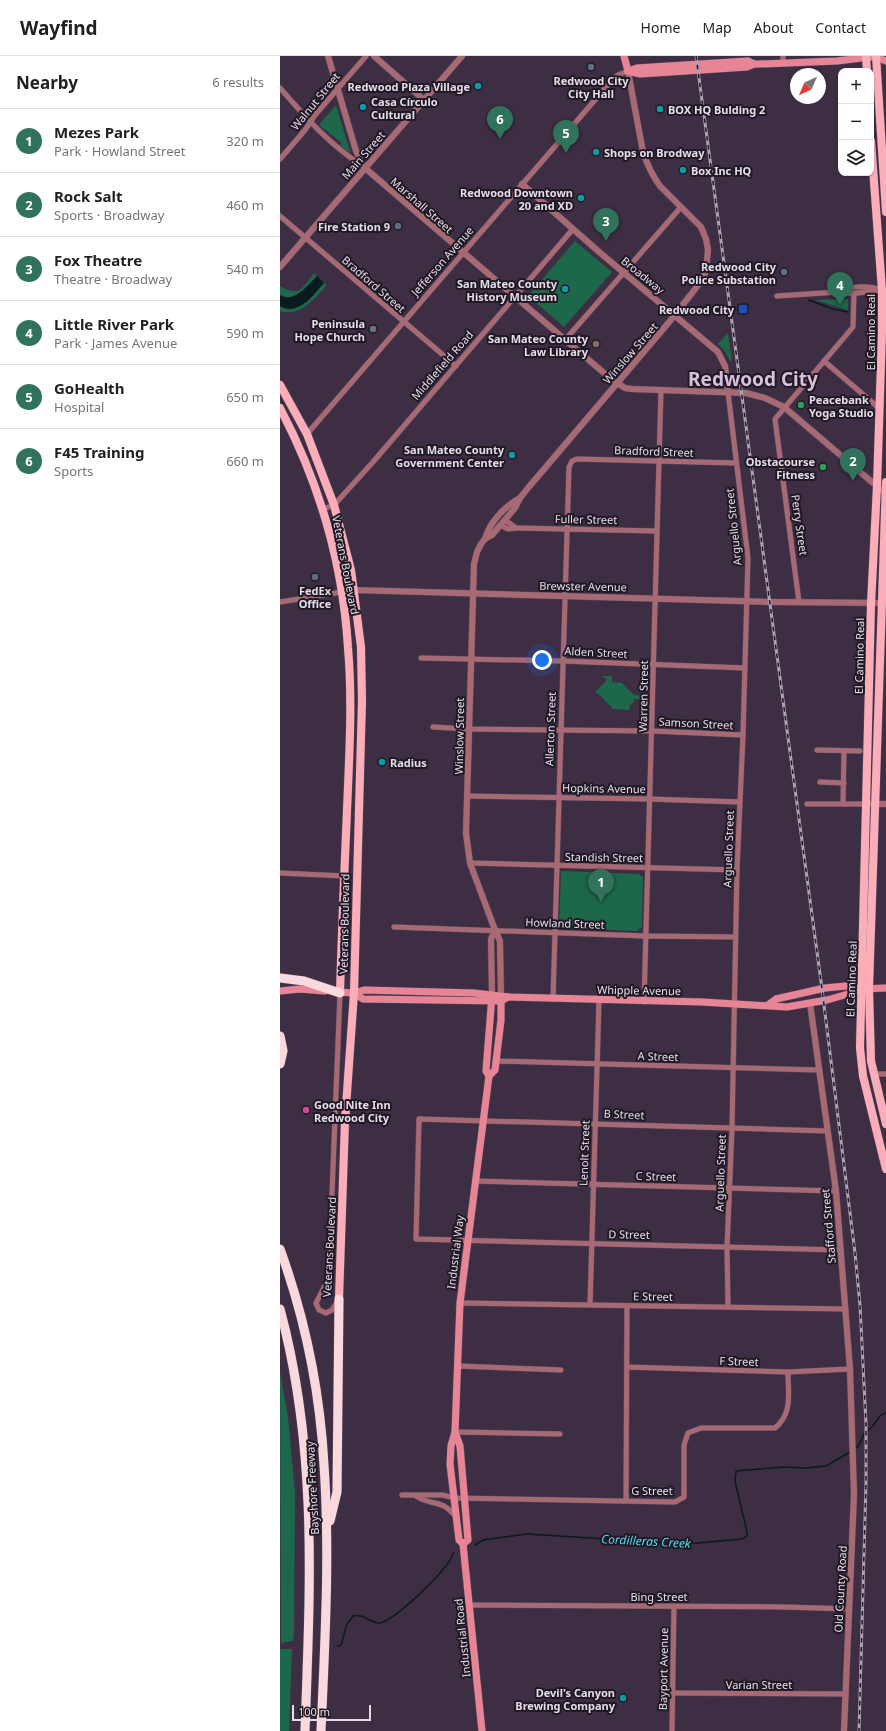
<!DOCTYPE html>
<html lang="en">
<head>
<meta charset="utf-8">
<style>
	:root { --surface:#fff; --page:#f2f2f2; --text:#202124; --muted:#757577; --line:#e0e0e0; --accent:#30725c }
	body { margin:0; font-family:"Noto Sans",sans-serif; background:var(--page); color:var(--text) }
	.controls { position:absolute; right:12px; top:12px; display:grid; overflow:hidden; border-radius:8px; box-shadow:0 1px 3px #0004 }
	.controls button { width:36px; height:36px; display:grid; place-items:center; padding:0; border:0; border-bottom:1px solid var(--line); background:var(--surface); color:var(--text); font:20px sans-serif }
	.compass { position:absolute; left:510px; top:12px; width:36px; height:36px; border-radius:50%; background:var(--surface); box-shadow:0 1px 3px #0004; rotate:224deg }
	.scale { position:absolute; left:12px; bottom:10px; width:79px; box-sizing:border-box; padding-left:4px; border:2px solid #e5dcea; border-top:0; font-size:11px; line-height:14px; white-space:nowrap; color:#e5dcea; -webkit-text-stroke:3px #201923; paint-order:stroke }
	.you { position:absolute; left:262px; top:604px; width:14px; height:14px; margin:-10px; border:3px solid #fff; border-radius:50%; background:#1a73e8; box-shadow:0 0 0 6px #1a73e833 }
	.badge { display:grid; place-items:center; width:26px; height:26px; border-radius:50%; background:var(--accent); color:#fff; font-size:13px; font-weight:700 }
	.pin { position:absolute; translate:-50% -33px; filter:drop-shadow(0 1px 2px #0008) }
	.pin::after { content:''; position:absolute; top:21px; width:14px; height:12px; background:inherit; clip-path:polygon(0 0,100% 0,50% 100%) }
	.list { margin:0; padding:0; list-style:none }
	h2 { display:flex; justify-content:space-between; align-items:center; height:52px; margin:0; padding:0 16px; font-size:17px }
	h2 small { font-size:13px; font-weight:400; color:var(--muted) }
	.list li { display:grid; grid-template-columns:26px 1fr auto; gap:12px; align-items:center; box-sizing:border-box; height:64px; padding:0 16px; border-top:1px solid var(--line) }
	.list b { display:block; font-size:15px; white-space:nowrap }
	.list p { margin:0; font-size:13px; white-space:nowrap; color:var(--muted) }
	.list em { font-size:13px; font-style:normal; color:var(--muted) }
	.icon { flex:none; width:22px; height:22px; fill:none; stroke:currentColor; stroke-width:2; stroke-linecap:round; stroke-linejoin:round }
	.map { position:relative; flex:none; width:606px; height:1675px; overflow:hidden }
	header { display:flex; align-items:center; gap:24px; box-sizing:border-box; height:56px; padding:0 20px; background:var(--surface); border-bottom:1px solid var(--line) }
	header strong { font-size:19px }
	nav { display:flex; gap:22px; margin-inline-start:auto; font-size:14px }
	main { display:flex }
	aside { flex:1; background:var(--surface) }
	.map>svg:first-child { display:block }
</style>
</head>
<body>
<header>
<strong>Wayfind</strong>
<nav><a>Home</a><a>Map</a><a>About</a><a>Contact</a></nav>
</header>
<main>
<aside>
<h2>Nearby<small>6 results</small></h2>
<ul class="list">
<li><span class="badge">1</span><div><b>Mezes Park</b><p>Park · Howland Street</p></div><em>320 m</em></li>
<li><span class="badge">2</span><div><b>Rock Salt</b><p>Sports · Broadway</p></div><em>460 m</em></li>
<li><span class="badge">3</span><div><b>Fox Theatre</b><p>Theatre · Broadway</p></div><em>540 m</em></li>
<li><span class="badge">4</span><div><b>Little River Park</b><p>Park · James Avenue</p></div><em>590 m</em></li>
<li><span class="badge">5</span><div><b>GoHealth</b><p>Hospital</p></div><em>650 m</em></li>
<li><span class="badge">6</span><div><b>F45 Training</b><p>Sports</p></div><em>660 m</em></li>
</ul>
</aside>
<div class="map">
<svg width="606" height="1675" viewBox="0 0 606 1675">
	<rect width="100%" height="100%" fill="#3d2e44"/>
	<g fill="#1d674a">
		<path d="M56 49 70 95 69 96 60 89 62 87 39 69Z"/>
		<path d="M295 185 332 216 284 271 248 240Z"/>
		<path d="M34 217 37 220C28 229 14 248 0 239V230C20 242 22 232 34 217Z"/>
		<path d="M44 227 47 229C35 242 20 262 0 255V250L3 252 27 246Z"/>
		<path d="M568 243V254L535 244Z"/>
		<path d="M448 277 452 305H450L445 295 438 288Z"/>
		<path d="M322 620H332V626L342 627 354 639 361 640V643H354V646L350 649 349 654 333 653 320 639 315 636 327 624Z"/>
		<path d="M281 815 359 818 363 821 362 871 357 875 279 872Z"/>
		<path d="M0 1316 8 1361 15 1437 14 1577 13 1585 1 1587Z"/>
		<path d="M0 1593H12L9 1675H0Z"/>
	</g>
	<path fill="#0a1b1f" d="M37 220 44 227C34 238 18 261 0 250V239C14 248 28 229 37 220Z"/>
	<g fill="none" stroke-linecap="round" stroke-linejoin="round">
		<g stroke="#0a1b1f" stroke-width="1.5">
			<path d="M529 244 553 253 568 256"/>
			<path d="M575 1393 579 1389 584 1378 592 1371 600 1360 606 1356"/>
			<path d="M195 1489 203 1484 247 1478 407 1488 462 1483 467 1480V1476L455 1425 456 1415 504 1411 525 1412 546 1410 570 1396"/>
			<path d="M58 1590 61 1589 67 1568 73 1560C83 1557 90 1567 99 1567 113 1566 155 1524 164 1512 168 1508 171 1502 174 1497"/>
		</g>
		<defs>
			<g id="minor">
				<path d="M503 0V7"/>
				<path d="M0 32C25 61 51 90 84 111"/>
				<path d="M0 103 25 74 35 59 86 0"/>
				<path d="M0 160 176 310"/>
				<path d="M558 236C568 229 590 230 601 234"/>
				<path d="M497 240 558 236C574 240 590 234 606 234"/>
				<path d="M285 284 401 151"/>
				<path d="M544 305 600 353"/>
				<path d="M448 336 468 502 463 679 457 814 452 1073 447 1191 448 1251"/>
				<path d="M27 378 333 23 338 19 348 15"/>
				<path d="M43 453 54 449 93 406 293 173"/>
				<path d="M220 469 228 473 236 472 225 464"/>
				<path d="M236 472 376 475"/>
				<path d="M0 546 74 534"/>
				<path d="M519 546 495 363 573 271 574 237"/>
				<path d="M141 602 283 605 465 612"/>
				<path d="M153 671 189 673 372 675 463 679"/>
				<path d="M537 694 580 695"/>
				<path d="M540 726 564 727"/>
				<path d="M187 740 369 743 460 746"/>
				<path d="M527 748H595"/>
				<path d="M563 748 564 695"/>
				<path d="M190 807 457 814"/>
				<path d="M0 817 65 820"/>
				<path d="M114 871 366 880 455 881"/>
				<path d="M273 943 289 411 292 405 297 403 456 407"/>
				<path d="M364 946 381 334"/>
				<path d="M216 1005 539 1014"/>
				<path d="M594 1018H606"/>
				<path d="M548 1075 139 1063 136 1183 560 1194"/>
				<path d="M195 1125 556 1135"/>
				<path d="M58 1245 52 1254 46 1257 39 1254 36 1247 47 1226 49 1213 60 937"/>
				<path d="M180 1247 566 1253"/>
				<path d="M310 1249 319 945"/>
				<path d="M177 1310 281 1314"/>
				<path d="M347 1311 508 1316 570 1313"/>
				<path d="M175 1376 280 1378"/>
				<path d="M122 1439H162L175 1442 395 1446 404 1441V1389L408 1377 421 1372H495C513 1357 508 1338 508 1316"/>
				<path d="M136 1440C152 1451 160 1441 176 1461"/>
				<path d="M346 1444 347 1250"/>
				<path d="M189 1549 505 1551 569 1553"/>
				<path d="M393 1637 566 1638"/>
				<path d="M392 1675 394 1550"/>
			</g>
			<g id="tertiary">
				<path d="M48 0 76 95 85 112 331 323 345 332 352 333 466 337 485 342 504 351 606 438"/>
				<path d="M94 0 144 44"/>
				<path d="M242 128 318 195 438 296 445 310 448 336"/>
				<path d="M0 211 182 0"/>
				<path d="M205 483C209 467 225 450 240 442"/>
				<path d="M74 534 490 546 606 547"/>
				<path d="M595 748H606"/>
				<path d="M212 939 211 883 215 874"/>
				<path d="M221 940 220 885 215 874 190 807 186 777 194 508 197 496 201 488 205 483 212 479 235 452 240 442 248 432 390 265 423 223 426 214 428 194 426 183 421 171 380 130C372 119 367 108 363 96L348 15"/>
				<path d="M530 947 556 1135 570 1313 574 1438 564 1675"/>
			</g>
			<g id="secondary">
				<path d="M344 0 348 15"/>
				<path d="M596 1 606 5"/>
				<path d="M348 15 357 12 468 5 474 8H479L557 5 598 0"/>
				<path d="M348 15 360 18 467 11 474 8"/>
				<path d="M0 935 20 933 45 935"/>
				<path d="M56 936 74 937 84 934 194 937 228 941 422 946 507 951 547 944 568 938 582 933"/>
				<path d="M74 937 83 943 221 945 228 941"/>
				<path d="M488 949 496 943 545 932 566 930 582 933 606 932"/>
				<path d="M209 1020 215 1014 221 964V942"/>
				<path d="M175 1376 180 1390 188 1484 183 1488"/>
				<path d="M202 1675 183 1488 179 1484 170 1408 171 1390 175 1376 180 1247 209 1020 206 1015 212 939"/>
			</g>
			<g id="primary">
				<path d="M586 0 587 15"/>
				<path d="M596 0 606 156"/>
				<path d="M591 85 602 234V276L597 430 591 548 580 992 583 1020 606 1113"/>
				<path d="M0 329 27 378 54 449 71 514 81 591 82 645 74 937 65 1065 59 1243"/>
				<path d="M0 352C39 426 63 508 68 592 72 638 70 685 68 731 65 800 62 868 60 937"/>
				<path d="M606 426 589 932 591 1005 606 1068"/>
			</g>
			<g id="motorway">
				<path d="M0 922 24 925 60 937"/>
				<path d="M0 980 3 995 0 1008"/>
				<path d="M0 1193C25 1262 40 1336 44 1409 50 1497 45 1586 41 1675"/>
				<path d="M0 1253C38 1394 30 1532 25 1675"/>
				<path d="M50 1465 57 1436 59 1243"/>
			</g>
		</defs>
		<use href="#minor" stroke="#584a5f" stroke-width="6"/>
		<use href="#tertiary" stroke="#584a5f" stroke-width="7"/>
		<use href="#secondary" stroke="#584a5f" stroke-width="8"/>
		<use href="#primary" stroke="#584a5f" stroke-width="9"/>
		<use href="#motorway" stroke="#584a5f" stroke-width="10"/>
		<use href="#minor" stroke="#a76974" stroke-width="5"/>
		<use href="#tertiary" stroke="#a76974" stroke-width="6"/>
		<use href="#secondary" stroke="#e78597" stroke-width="7"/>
		<use href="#primary" stroke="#fbaeba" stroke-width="8"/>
		<use href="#motorway" stroke="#f9d9de" stroke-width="9"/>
		<defs>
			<path id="rail" d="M416 0 542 933 575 1197 580 1249 586 1368V1427L579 1675"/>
		</defs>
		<use href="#rail" stroke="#ada2b2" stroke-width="3"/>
		<use href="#rail" stroke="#201923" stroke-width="1.5" stroke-dasharray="4.5" stroke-linecap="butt"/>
	</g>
	<g fill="#5c6f8a" stroke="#201923" stroke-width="1.5">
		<circle cx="311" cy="11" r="4"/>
		<circle cx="118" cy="170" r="4"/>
		<circle cx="504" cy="216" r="4"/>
		<circle cx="35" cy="521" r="4"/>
	</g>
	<g fill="#0f9aa8" stroke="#201923" stroke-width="1.5">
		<circle cx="198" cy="30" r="4"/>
		<circle cx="83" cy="51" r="4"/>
		<circle cx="380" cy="53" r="4"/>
		<circle cx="316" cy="96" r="4"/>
		<circle cx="403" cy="114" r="4"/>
		<circle cx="301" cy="142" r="4"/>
		<circle cx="285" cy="233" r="4"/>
		<circle cx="232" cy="399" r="4"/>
		<circle cx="102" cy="706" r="4"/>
		<circle cx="343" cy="1642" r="4"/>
	</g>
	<rect fill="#1a4fb4" stroke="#201923" stroke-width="1.5" x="458" y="248" width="10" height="10" rx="2"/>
	<circle fill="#6b7280" stroke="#201923" stroke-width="1.5" cx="93" cy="273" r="4"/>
	<circle fill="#8d6e63" stroke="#201923" stroke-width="1.5" cx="316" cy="288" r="4"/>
	<g fill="#2e9e5b" stroke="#201923" stroke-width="1.5">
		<circle cx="521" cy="349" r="4"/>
		<circle cx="543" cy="411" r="4"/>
	</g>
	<circle fill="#d1479c" stroke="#201923" stroke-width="1.5" cx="26" cy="1054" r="4"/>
	<g text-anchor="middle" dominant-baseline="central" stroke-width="4" stroke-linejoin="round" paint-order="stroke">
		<g font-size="11" font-weight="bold" fill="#e5dcea" stroke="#201923" text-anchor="end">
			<text x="311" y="24" text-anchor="middle">Redwood City<tspan x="311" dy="13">City Hall</tspan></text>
			<text x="190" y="30">Redwood Plaza Village</text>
			<text x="91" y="45" text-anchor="start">Casa Círculo<tspan x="91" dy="13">Cultural</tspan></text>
			<text x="388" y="53" text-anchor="start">BOX HQ Bulding 2</text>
			<text x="324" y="96" text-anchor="start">Shops on Brodway</text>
			<text x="411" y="114" text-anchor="start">Box Inc HQ</text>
			<text x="293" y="136">Redwood Downtown<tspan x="293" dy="13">20 and XD</tspan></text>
			<text x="110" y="170">Fire Station 9</text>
			<text x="496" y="210">Redwood City<tspan x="496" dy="13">Police Substation</tspan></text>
			<text x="277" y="227">San Mateo County<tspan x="277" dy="13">History Museum</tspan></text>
			<text x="454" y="253">Redwood City</text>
			<text x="85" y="267">Peninsula<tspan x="85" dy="13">Hope Church</tspan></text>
			<text x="308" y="282">San Mateo County<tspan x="308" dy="13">Law Library</tspan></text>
			<text x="529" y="343" text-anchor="start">Peacebank<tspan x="529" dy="13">Yoga Studio</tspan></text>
			<text x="224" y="393">San Mateo County<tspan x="224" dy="13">Government Center</tspan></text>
			<text x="535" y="405">Obstacourse<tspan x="535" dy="13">Fitness</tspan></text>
			<text x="35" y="534" text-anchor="middle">FedEx<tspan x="35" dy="13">Office</tspan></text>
			<text x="110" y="706" text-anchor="start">Radius</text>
			<text x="34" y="1048" text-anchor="start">Good Nite Inn<tspan x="34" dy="13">Redwood City</tspan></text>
			<text x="335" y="1636">Devil's Canyon<tspan x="335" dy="13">Brewing Company</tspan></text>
		</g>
		<g font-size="11" fill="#e5dcea" stroke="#201923">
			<text transform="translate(35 45) rotate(-51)">Walnut Street</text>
			<text transform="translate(83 99) rotate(-49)">Main Street</text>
			<text transform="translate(142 149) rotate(41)">Marshall Street</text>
			<text transform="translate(162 205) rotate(-49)">Jefferson Avenue</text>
			<text transform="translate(363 219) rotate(39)">Broadway</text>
			<text transform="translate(94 228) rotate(41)">Bradford Street</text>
			<text transform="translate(590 276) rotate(-90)">El Camino Real</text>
			<text transform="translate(350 297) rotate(-49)">Winslow Street</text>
			<text transform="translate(162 309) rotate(-49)">Middlefield Road</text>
			<text transform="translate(374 395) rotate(2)">Bradford Street</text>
			<text transform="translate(306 463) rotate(1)">Fuller Street</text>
			<text transform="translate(520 469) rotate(82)">Perry Street</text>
			<text transform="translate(453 471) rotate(-96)">Arguello Street</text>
			<text transform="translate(66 509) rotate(79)">Veterans Boulevard</text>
			<text transform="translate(303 530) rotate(1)">Brewster Avenue</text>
			<text transform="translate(316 596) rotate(3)">Alden Street</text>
			<text transform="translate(579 600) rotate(-89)">El Camino Real</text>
			<text transform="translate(363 640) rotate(-89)">Warren Street</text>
			<text transform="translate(416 667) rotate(3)">Samson Street</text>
			<text transform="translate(270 673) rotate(-88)">Allerton Street</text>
			<text transform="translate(179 680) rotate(-89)">Winslow Street</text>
			<text transform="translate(324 732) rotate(1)">Hopkins Avenue</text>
			<text transform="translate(448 793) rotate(-88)">Arguello Street</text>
			<text transform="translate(324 801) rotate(1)">Standish Street</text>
			<text transform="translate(285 867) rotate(2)">Howland Street</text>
			<text transform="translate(64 868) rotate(-89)">Veterans Boulevard</text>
			<text transform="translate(571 923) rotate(-88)">El Camino Real</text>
			<text transform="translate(359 934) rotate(1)">Whipple Avenue</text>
			<text transform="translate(378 1000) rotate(2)">A Street</text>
			<text transform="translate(344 1058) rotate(3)">B Street</text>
			<text transform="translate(304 1097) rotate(-88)">Lenolt Street</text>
			<text transform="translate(440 1117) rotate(-88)">Arguello Street</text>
			<text transform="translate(376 1120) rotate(2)">C Street</text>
			<text transform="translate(548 1170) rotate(-95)">Stafford Street</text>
			<text transform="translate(349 1178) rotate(1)">D Street</text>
			<text transform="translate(49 1191) rotate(-87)">Veterans Boulevard</text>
			<text transform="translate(175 1196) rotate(-83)">Industrial Way</text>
			<text transform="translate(373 1240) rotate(1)">E Street</text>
			<text transform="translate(459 1305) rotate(2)">F Street</text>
			<text transform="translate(32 1432) rotate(-93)">Bayshore Freeway</text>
			<text x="372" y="1434">G Street</text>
			<text transform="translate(560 1533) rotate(-87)">Old County Road</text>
			<text x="379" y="1540">Bing Street</text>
			<text transform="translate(182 1582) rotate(-96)">Industrial Road</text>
			<text transform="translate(383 1613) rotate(-89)">Bayport Avenue</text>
			<text x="479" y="1628">Varian Street</text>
		</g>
		<g font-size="12" font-style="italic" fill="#56dbf5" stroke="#201923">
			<text transform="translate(366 1485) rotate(3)">Cordilleras Creek</text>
		</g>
		<g font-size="19" font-weight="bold" fill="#d5c1de" stroke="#201923">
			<text x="473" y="323">Redwood City</text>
		</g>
	</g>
</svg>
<div class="controls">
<button>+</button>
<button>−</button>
<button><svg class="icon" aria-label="layers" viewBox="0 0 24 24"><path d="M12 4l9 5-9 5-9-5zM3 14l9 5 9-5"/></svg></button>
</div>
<svg class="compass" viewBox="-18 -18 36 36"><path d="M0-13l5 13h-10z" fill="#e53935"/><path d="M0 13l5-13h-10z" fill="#757577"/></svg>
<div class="scale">100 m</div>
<div class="you"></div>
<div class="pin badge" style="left:321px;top:846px">1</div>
<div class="pin badge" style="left:573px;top:425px">2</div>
<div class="pin badge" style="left:326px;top:185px">3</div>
<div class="pin badge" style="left:560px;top:249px">4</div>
<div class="pin badge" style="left:286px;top:97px">5</div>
<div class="pin badge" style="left:220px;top:83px">6</div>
</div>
</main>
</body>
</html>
